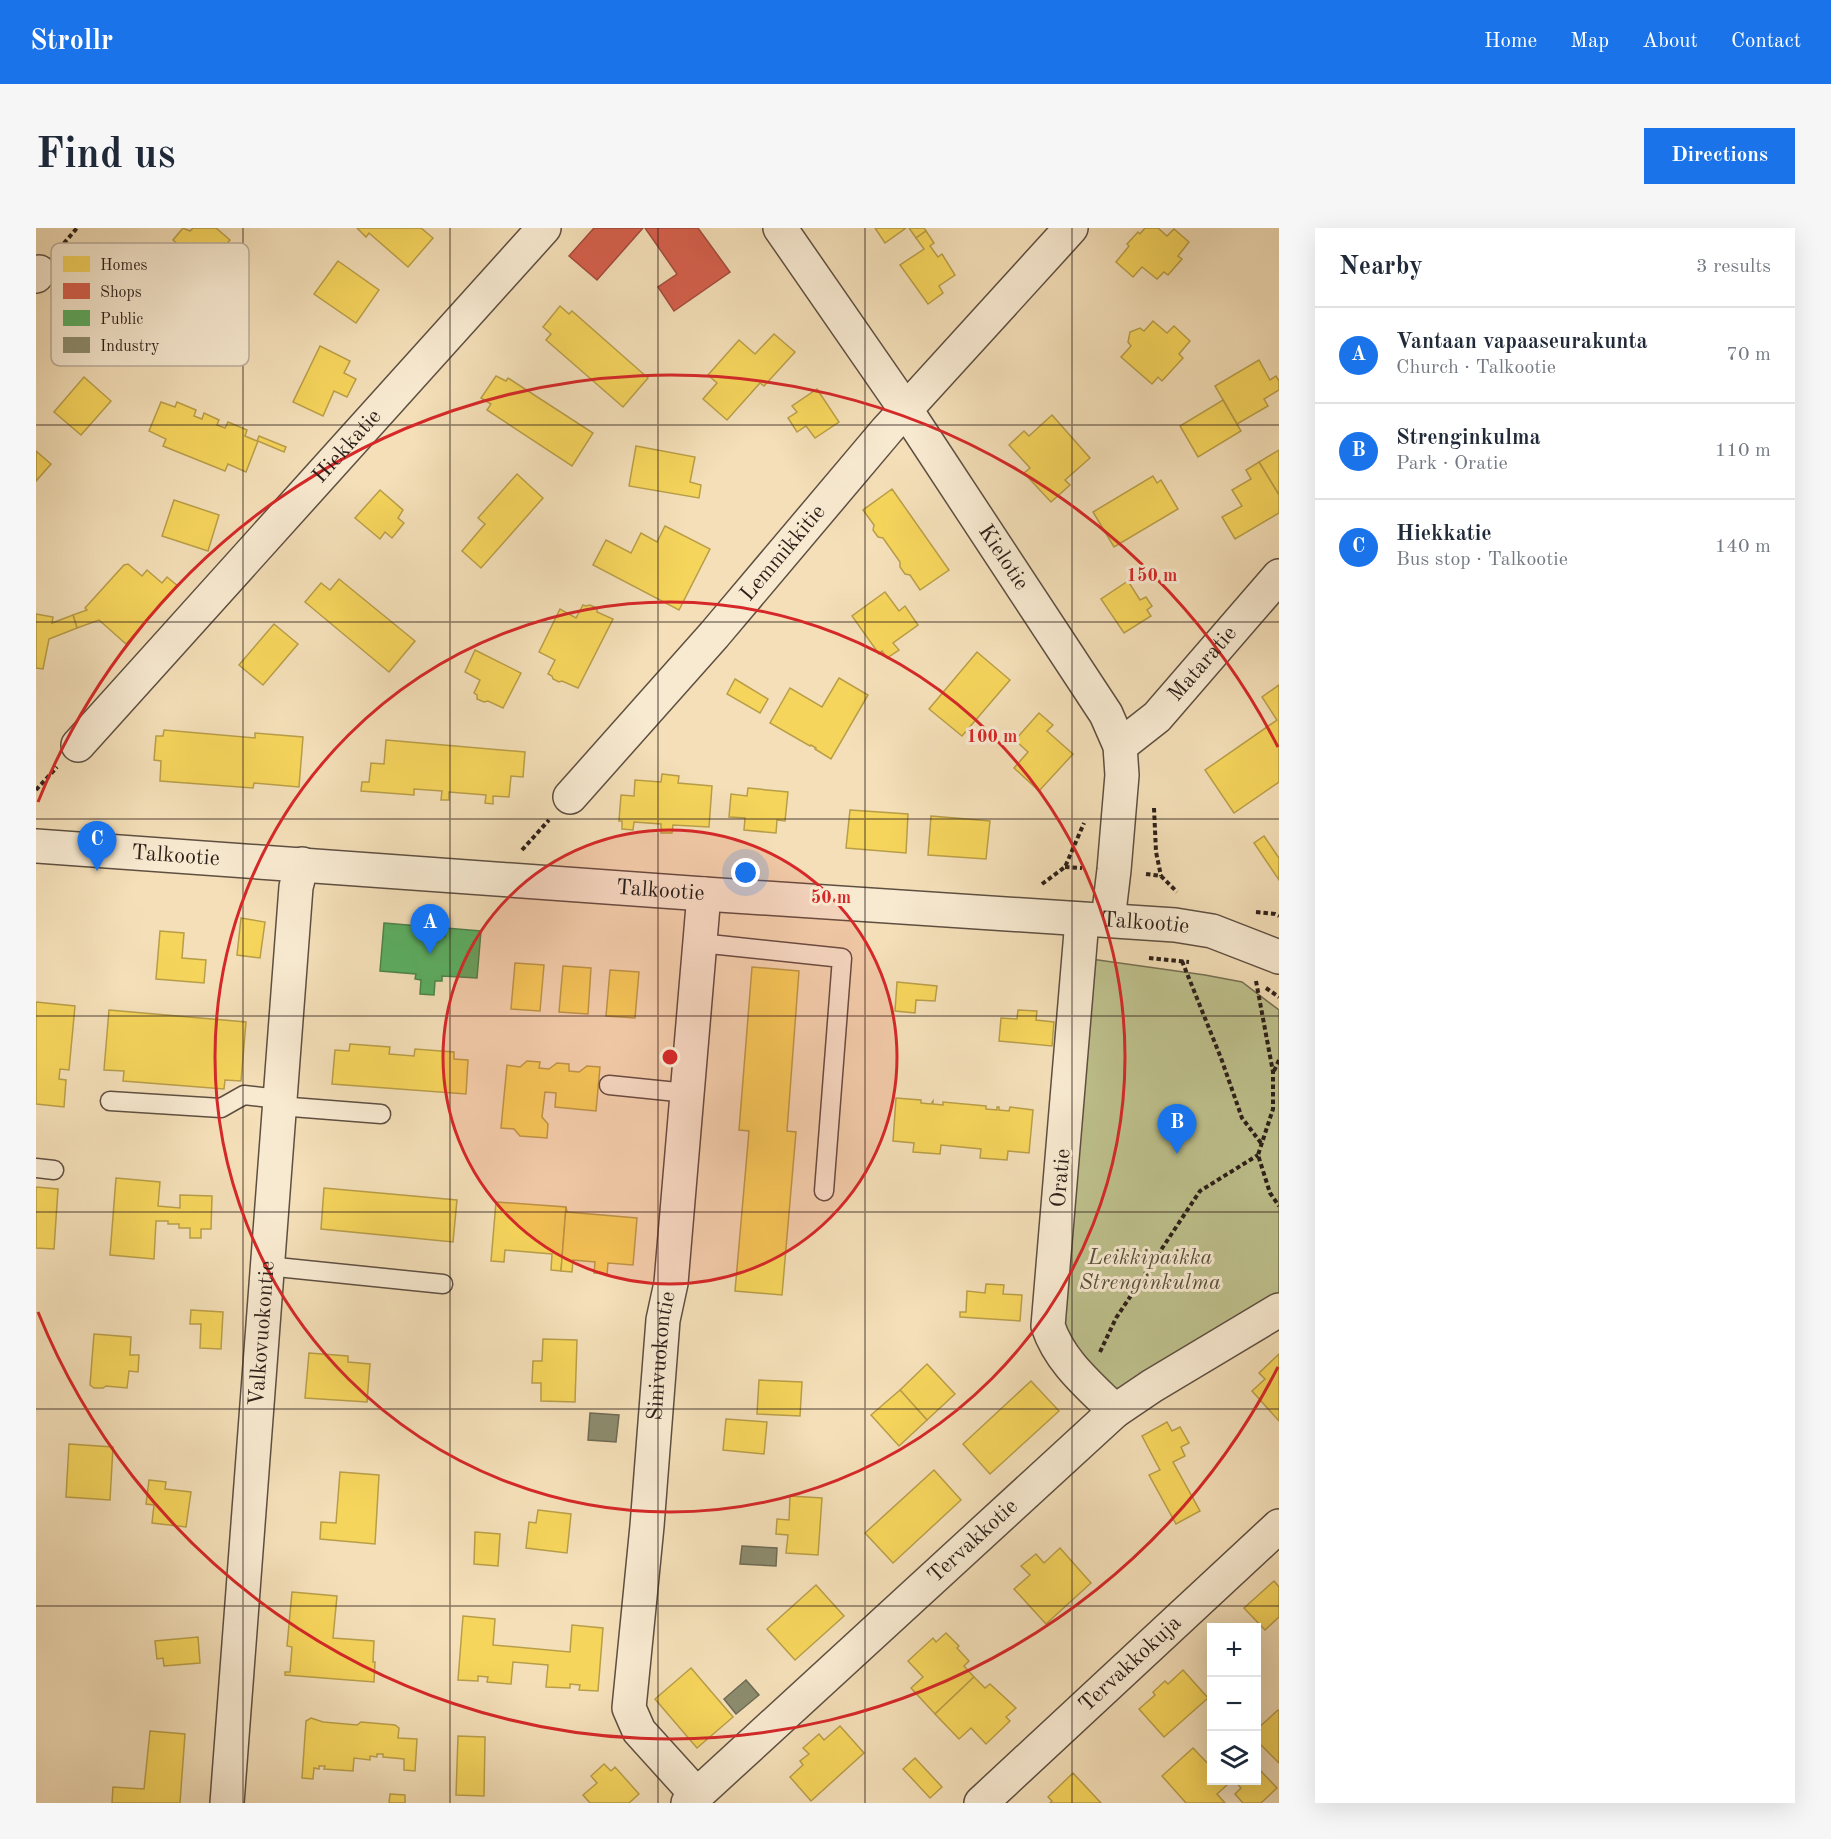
<!DOCTYPE html>
<html lang="en">
<head>
<meta charset="utf-8">
<style>
	:root { --surface:#fff; --page:#f6f6f7; --text:#1f2937; --muted:#747a83; --line:#e0e1e3; --accent:#1a73e8 }
	body { margin:0; font-family:"Old Standard TT",serif; background:var(--page); color:var(--text) }
	.controls { position:absolute; right:18px; bottom:18px; display:grid; overflow:hidden; border-radius:0px; box-shadow:0 6px 24px #0002 }
	.controls button { width:54px; height:54px; display:grid; place-items:center; padding:0; border:0; border-bottom:2px solid var(--line); background:var(--surface); color:var(--text); font:30px sans-serif }
	.you { position:absolute; left:710px; top:645px; width:21px; height:21px; margin:-15px; border:4px solid #fff; border-radius:50%; background:#1a73e8; box-shadow:0 0 0 9px #1a73e833 }
	.badge { display:grid; place-items:center; width:39px; height:39px; border-radius:50%; background:var(--accent); color:#fff; font-size:20px; font-weight:700 }
	.pin { position:absolute; translate:-50% -50px; filter:drop-shadow(0 2px 3px #0008) }
	.pin::after { content:''; position:absolute; top:32px; width:21px; height:18px; background:inherit; clip-path:polygon(0 0,100% 0,50% 100%) }
	.list { margin:0; padding:0; list-style:none }
	h2 { display:flex; justify-content:space-between; align-items:center; height:78px; margin:0; padding:0 24px; font-size:26px }
	h2 small { font-size:20px; font-weight:400; color:var(--muted) }
	.list li { display:grid; grid-template-columns:39px 1fr auto; gap:18px; align-items:center; box-sizing:border-box; height:96px; padding:0 24px; border-top:2px solid var(--line) }
	.list b { display:block; font-size:22px; white-space:nowrap }
	.list p { margin:0; font-size:20px; white-space:nowrap; color:var(--muted) }
	.list em { font-size:20px; font-style:normal; color:var(--muted) }
	.icon { flex:none; width:33px; height:33px; fill:none; stroke:currentColor; stroke-width:2; stroke-linecap:round; stroke-linejoin:round }
	.map { position:relative; flex:none; width:1243px; height:1575px; overflow:hidden; border-radius:0px }
	header { display:flex; align-items:center; gap:36px; box-sizing:border-box; height:84px; padding:0 30px; background:var(--accent); color:#fff }
	header strong { font-size:28px }
	nav { display:flex; gap:33px; margin-inline-start:auto; font-size:21px }
	.intro { display:flex; align-items:center; justify-content:space-between; box-sizing:border-box; height:144px; padding:0 36px }
	h1 { margin:0; font-size:42px }
	.button { padding:15px 27px; border-radius:0px; background:var(--accent); color:#fff; font-size:21px; font-weight:700 }
	main { display:flex; gap:36px; padding:0 36px }
	aside { flex:1; background:var(--surface); border-radius:0px; box-shadow:0 6px 24px #0002 }
	.map>svg:first-child { display:block }
</style>
</head>
<body>
<header>
<strong>Strollr</strong>
<nav><a>Home</a><a>Map</a><a>About</a><a>Contact</a></nav>
</header>
<div class="intro"><h1>Find us</h1><a class="button">Directions</a></div>
<main>
<div class="map">
<svg width="1243" height="1575" viewBox="0 0 1243 1575">
	<rect width="100%" height="100%" fill="#f4dfb8"/>
	<filter id="stains"><feTurbulence type="fractalNoise" baseFrequency=".00333" numOctaves="4"/><feColorMatrix values="0 0 0 0 .2 0 0 0 0 .09 0 0 0 0 .02 0 0 0 .5 -.17"/></filter>
	<radialGradient id="worn" r=".72"><stop offset=".6" stop-color="#630" stop-opacity="0"/><stop offset="1" stop-color="#630" stop-opacity=".3"/></radialGradient>
	<path fill="#bec18d" stroke="#757053" stroke-width="1.5" d="M1055 731 1169 747 1206 754 1243 782V1070L1084 1171 1028 1105Z"/>
	<g fill="#f6d55c" stroke="#b99e48" stroke-width="1.5">
		<path d="M147 0 154 3 157 0H180L194 12 169 40 137 12Z"/>
		<path d="M321 0H385L397 10 372 39 333 5 330 9Z"/>
		<path d="M839 0H870L849 15Z"/>
		<path d="M873 0H888L890 3 880 10Z"/>
		<path d="M1109 0H1122L1131 8 1138 1 1153 14 1142 28 1146 31 1132 47 1128 44 1121 51 1106 39 1097 49 1080 34 1093 18 1091 16 1102 4 1104 6Z"/>
		<path d="M890 3 898 15 894 18 902 29 906 26 919 47 903 58 907 65 892 76 864 37 888 21 880 10Z"/>
		<path d="M302 33 343 62 320 95 278 66Z"/>
		<path d="M524 78 533 86 536 83 612 150 587 179 510 112 515 106 507 99Z"/>
		<path d="M1117 93 1131 105 1138 98 1154 113 1143 126 1147 130 1126 153 1122 149 1116 156 1085 129 1095 118 1092 114 1094 104 1104 100 1108 103Z"/>
		<path d="M738 106 759 124 728 158 724 155 691 192 667 171 681 155 672 147 703 112 719 126Z"/>
		<path d="M284 118 314 133 308 145 320 151 311 169 298 163 287 188 257 174Z"/>
		<path d="M1223 132 1234 152 1240 148 1243 153V162L1228 171 1232 178 1201 196 1179 158Z"/>
		<path d="M460 148 470 153 472 150 557 205 536 238 451 182 455 176 445 170Z"/>
		<path d="M48 149 75 173 45 207 18 184Z"/>
		<path d="M781 161 803 194 779 210 770 198 761 204 752 190 761 184 756 178Z"/>
		<path d="M1187 172 1205 203 1162 229 1144 198Z"/>
		<path d="M125 174 139 179 141 174 160 182 158 188 166 191 168 185 183 192 181 197 189 200 192 194 211 202 209 208 221 213 223 208 250 219 248 224 222 213 210 244 192 236 189 243 127 218 130 211 113 203Z"/>
		<path d="M1016 187 1054 230 1029 252 1034 257 1015 274 988 245 994 240 973 217 988 203 993 208Z"/>
		<path d="M600 218 659 229 654 254 665 257 663 270 593 258Z"/>
		<path d="M1243 222V267L1223 234Z"/>
		<path d="M0 223 15 236 0 253Z"/>
		<path d="M1223 234 1243 267V285L1199 311 1186 289 1206 278 1196 262 1215 251 1210 242Z"/>
		<path d="M481 246 507 270 445 340 426 323 449 296 442 290Z"/>
		<path d="M1117 248 1121 255 1125 252 1142 281 1078 319 1057 284Z"/>
		<path d="M856 261 913 342 884 362 874 347 869 346 864 339V334L847 310 842 309 837 302 838 297 827 282Z"/>
		<path d="M344 262 367 282 362 290 368 295 356 310 349 304 344 311 319 290Z"/>
		<path d="M138 272 183 287 172 323 126 308Z"/>
		<path d="M629 298 674 321 643 382 557 337 570 312 595 325 605 305 621 314Z"/>
		<path d="M92 336 106 348 111 342 126 355 131 349 142 358 90 416 63 392 41 400 37 387 51 382 49 380 88 337Z"/>
		<path d="M303 351 379 413 353 444 269 374 285 355 294 362Z"/>
		<path d="M1092 353 1104 372 1110 369 1116 378 1111 382 1115 388 1088 405 1065 371Z"/>
		<path d="M849 364 863 383 869 378 882 397 857 415 863 422 851 430 846 423 843 426 816 388Z"/>
		<path d="M547 377 550 378 554 377 561 380V384L577 391 542 460 526 453 523 454 517 451 516 448 512 446 519 432 503 424 524 381 540 390Z"/>
		<path d="M0 386 17 389 16 395 37 387 41 400 13 411 7 441 0 440Z"/>
		<path d="M238 396 262 416 227 457 203 437Z"/>
		<path d="M439 422 485 445 467 480 452 473 448 474 441 471V467L438 465 444 452 429 444Z"/>
		<path d="M941 424 974 452 926 508 893 481Z"/>
		<path d="M803 450 832 467 795 531 779 521 780 520 775 517 774 518 734 495 754 460 786 479Z"/>
		<path d="M699 451 732 471 724 485 691 466Z"/>
		<path d="M1243 457V554L1198 585 1169 542 1241 492 1226 469Z"/>
		<path d="M1003 485 1017 497 1011 503 1037 526 1003 563 978 540 992 524 979 512Z"/>
		<path d="M128 502 219 510V505L267 509 263 559 218 555 217 560 124 553 125 533 118 532 120 508H127Z"/>
		<path d="M350 512 489 524 487 549 475 548 473 569 457 568V576L449 575 450 567 413 564V572H405L406 563 378 561V567L325 563 326 554H333L335 535 348 536Z"/>
		<path d="M626 546 643 548 642 555 676 558 673 599 637 597 636 605H625V596L598 594 597 602 586 601V593H583L585 567 598 568 599 552 625 554Z"/>
		<path d="M712 560 752 564 749 593 741 592 740 605 708 602 709 590 693 589 695 566 711 568Z"/>
		<path d="M814 582 872 586 870 625 810 620Z"/>
		<path d="M895 588 954 593 950 631 892 627Z"/>
		<path d="M1228 608 1243 630V652L1218 615Z"/>
		<path d="M205 690 229 694 224 730 201 727Z"/>
		<path d="M124 703 148 705 146 730 170 732 168 755 120 751Z"/>
		<path d="M479 735 508 737 504 783 475 781Z"/>
		<path d="M527 738 555 740 552 786 523 784Z"/>
		<path d="M716 739 763 743 751 903 760 904 746 1067 699 1063 713 903 703 902Z"/>
		<path d="M574 742 603 744 599 790 570 788Z"/>
		<path d="M861 754 901 758 899 773 880 772 879 785 859 783Z"/>
		<path d="M0 774 39 778 33 842 24 841 23 851 30 852 28 879 0 876Z"/>
		<path d="M73 782 210 794 205 853 189 852 188 861 87 853 88 843 68 842Z"/>
		<path d="M982 782 1001 783 1000 792 1018 794 1016 818 963 813 965 790 981 791Z"/>
		<path d="M314 816 354 819 353 826 378 828 379 821 418 824V831L432 832 430 866 296 856 299 822 313 823Z"/>
		<path d="M491 833 504 834 503 840 513 841 521 835 533 836V843L543 844 551 838 564 839 560 883 519 879 520 865 509 864 506 889 512 896 511 910 484 908 478 901 465 900 471 837 484 839Z"/>
		<path d="M860 870 885 872V875L895 876 897 873V876L907 877V874L950 878V881L961 882V879H963V882L973 883 974 879 997 882 993 925 972 923 971 932 944 930 945 921 905 917 904 926 877 924 878 915 857 913Z"/>
		<path d="M80 950 124 954 122 978 144 980V967L176 968 175 1001H165V1010H154V1000H143V996H132V993H120L118 1031 74 1027Z"/>
		<path d="M0 959 22 961 18 1021 0 1020Z"/>
		<path d="M288 960 421 972 417 1014 285 1001Z"/>
		<path d="M460 974 530 979 525 1043 515 1042 516 1026 469 1022 468 1034 455 1033Z"/>
		<path d="M530 979 531 984 601 990 597 1037 572 1035 571 1046 558 1045 559 1034 537 1032 536 1044 525 1043Z"/>
		<path d="M950 1056 968 1057 967 1066 986 1067 984 1093 924 1089V1084H930L931 1063 949 1065Z"/>
		<path d="M155 1082 187 1084 185 1121 164 1120 165 1096H154Z"/>
		<path d="M58 1106 95 1109 94 1127H103L102 1144 93 1143 91 1160 70 1158 67 1160H58L54 1157Z"/>
		<path d="M507 1111 541 1112 539 1174 505 1173V1155H496L497 1133H506Z"/>
		<path d="M273 1125 312 1128V1134L334 1136 331 1174 269 1170Z"/>
		<path d="M1243 1126V1193L1216 1163 1229 1151 1223 1145Z"/>
		<path d="M891 1136 919 1166 891 1192 864 1162Z"/>
		<path d="M723 1152 766 1154 764 1188 721 1186Z"/>
		<path d="M995 1153 1023 1183 954 1246 927 1216Z"/>
		<path d="M864 1162 891 1192 863 1218 835 1187Z"/>
		<path d="M690 1191 731 1194 728 1226 687 1222Z"/>
		<path d="M1131 1194 1136 1203 1144 1199 1153 1215 1145 1219 1149 1228 1137 1234 1164 1283 1140 1296 1113 1247 1124 1242 1106 1208Z"/>
		<path d="M33 1216 77 1219 74 1272 30 1269Z"/>
		<path d="M898 1242 925 1272 857 1335 829 1305Z"/>
		<path d="M304 1244 343 1247 339 1316 284 1311 285 1294 300 1295Z"/>
		<path d="M113 1252 130 1254 129 1261 155 1264 150 1299 116 1295 118 1277 110 1276Z"/>
		<path d="M754 1268 786 1270 782 1327 750 1325 752 1307 740 1306 741 1291 753 1292Z"/>
		<path d="M502 1282 535 1286 531 1325 490 1320 493 1294 500 1295Z"/>
		<path d="M439 1304 464 1306 462 1338 438 1336Z"/>
		<path d="M1024 1320 1055 1355 1010 1396 978 1361 994 1347 985 1338 1000 1326 1008 1335Z"/>
		<path d="M1238 1353 1243 1359V1389L1229 1402 1208 1380Z"/>
		<path d="M780 1357 808 1388 759 1432 731 1401Z"/>
		<path d="M256 1364 301 1368 297 1410 338 1413 337 1434H339L338 1454 249 1447V1444H254L256 1419 251 1418Z"/>
		<path d="M427 1388 459 1391 457 1417 534 1424 536 1397 567 1400 562 1463 543 1462 544 1457 534 1456V1460L510 1459 512 1437 477 1434 475 1456 451 1454 452 1449 442 1448V1453L422 1452Z"/>
		<path d="M910 1405 923 1418 921 1420 933 1433 928 1438 938 1449 899 1486 875 1460 887 1449 872 1433 897 1410 900 1414Z"/>
		<path d="M162 1409 164 1435 128 1438 127 1430 121 1431 119 1413Z"/>
		<path d="M655 1440 697 1489 661 1520 619 1471Z"/>
		<path d="M1147 1442 1172 1470 1128 1509 1103 1481 1119 1467 1117 1464 1129 1453 1132 1456Z"/>
		<path d="M938 1449 949 1460 954 1456 980 1480 970 1489 974 1493 950 1516 935 1500 923 1511 899 1486Z"/>
		<path d="M1242 1482 1243 1483V1535L1220 1512V1502Z"/>
		<path d="M275 1490 287 1494 321 1497 325 1494 359 1497 363 1500 362 1510 381 1511 379 1543 368 1542V1531L347 1529V1526H341V1529L334 1528V1532L318 1530 317 1543 288 1541 289 1538H283V1541L278 1540 277 1551 266 1550 270 1493Z"/>
		<path d="M804 1498 828 1525 775 1573 754 1549 767 1537 764 1533 773 1526 767 1520 783 1506 788 1512Z"/>
		<path d="M114 1503 149 1506 144 1575H76L77 1559 108 1561Z"/>
		<path d="M422 1508 449 1509 448 1568 420 1567Z"/>
		<path d="M1157 1520 1176 1540V1552H1187L1191 1557 1181 1566 1189 1575H1150L1126 1548Z"/>
		<path d="M879 1530 906 1559 894 1570 867 1541Z"/>
		<path d="M568 1536 575 1543 579 1539 603 1566 593 1575H554L547 1567 561 1555 555 1548Z"/>
		<path d="M1224 1542 1241 1560 1225 1575H1207L1199 1566 1205 1560 1198 1552H1220V1545Z"/>
		<path d="M1037 1545 1065 1575H1014L1016 1573 1012 1569Z"/>
		<path d="M354 1566 369 1567V1575H353Z"/>
	</g>
	<g fill="#d6604d" stroke="#a34c3d" stroke-width="1.5">
		<path d="M558 0H607L561 52 533 28Z"/>
		<path d="M609 0H662L694 44 638 83 622 59 641 46Z"/>
	</g>
	<path fill="#5aae61" stroke="#4c834b" stroke-width="1.5" d="M348 695 383 698 382 707 409 709 410 700 445 703 441 750 406 748V753H399L398 767 384 766 385 752 379 751 380 746 344 743Z"/>
	<g fill="#8c8c6e" stroke="#6f6b54" stroke-width="1.5">
		<path d="M554 1185 583 1187 580 1214 552 1212Z"/>
		<path d="M706 1318 741 1320 740 1338 704 1336Z"/>
		<path d="M710 1452 723 1467 700 1486 688 1471Z"/>
	</g>
	<g fill="none" stroke-linecap="round" stroke-linejoin="round">
		<defs>
			<g id="service">
				<path d="M664 715 806 730 788 963"/>
				<path d="M573 857 651 865"/>
				<path d="M74 873 185 880 208 867 243 871"/>
				<path d="M243 878 345 886"/>
				<path d="M0 940 18 942"/>
				<path d="M231 1038 407 1056"/>
			</g>
			<g id="minor">
				<path id="s1" d="M744 0 870 182 1070 486 1084 518 1086 547 1078 642 1072 692"/>
				<path d="M0 48 3 44"/>
				<path id="s2" d="M42 517 508 0"/>
				<path id="s3" d="M1084 518 1121 489 1243 348"/>
				<path id="s4" d="M534 569 678 407 851 202 1035 0"/>
				<path d="M1046 692 1012 1098C1024 1134 1053 1157 1079 1183"/>
				<path id="s5" d="M661 1567 603 1503 593 1480 611 1298 627 1092 635 1055 668 666"/>
				<path id="s6" d="M191 1575 260 659 266 636"/>
				<path id="s7" d="M652 1575 1079 1183 1116 1158 1243 1082"/>
				<path id="s8" d="M945 1575 1243 1298"/>
			</g>
			<g id="tertiary">
				<path id="s9" d="M0 618 668 666 1139 697 1176 703 1243 729"/>
			</g>
		</defs>
		<use href="#service" stroke="#5e4f41" stroke-width="21"/>
		<use href="#minor" stroke="#5e4f41" stroke-width="36"/>
		<use href="#tertiary" stroke="#5e4f41" stroke-width="36"/>
		<g stroke="#2c1f19" stroke-width="4" stroke-dasharray="4.5 3" stroke-linecap="butt">
			<path d="M23 21 41 0"/>
			<path d="M0 562 21 539"/>
			<path d="M1118 580 1120 624 1125 648"/>
			<path d="M486 622 513 592"/>
			<path d="M1029 639 1046 640"/>
			<path d="M1110 646 1125 648 1141 664"/>
			<path d="M1006 656 1029 639 1048 595"/>
			<path d="M1220 684 1239 686 1243 688"/>
			<path d="M1113 730 1153 734"/>
			<path d="M1146 733 1185 830 1206 890 1225 915"/>
			<path d="M1220 753 1237 844V881L1222 927 1234 965 1243 978"/>
			<path d="M1230 760 1243 769"/>
			<path d="M1238 843 1243 832"/>
			<path d="M1064 1124 1080 1090 1164 963 1222 927"/>
		</g>
		<use href="#service" stroke="#f8ead1" stroke-width="18"/>
		<use href="#minor" stroke="#f8ead1" stroke-width="33"/>
		<use href="#tertiary" stroke="#f8ead1" stroke-width="33"/>
	</g>
	<path fill="none" stroke="#2c1f19" stroke-width="1.5" stroke-opacity="0.55" d="M207 0V1575M414 0V1575M622 0V1575M829 0V1575M1036 0V1575M0 197H1243M0 394H1243M0 591H1243M0 788H1243M0 984H1243M0 1181H1243M0 1378H1243"/>
	<circle cx="634" cy="829" r="227" fill="#d62828" fill-opacity=".12"/>
	<g fill="none" stroke="#d62828" stroke-width="3">
		<circle cx="634" cy="829" r="227"/>
		<circle cx="634" cy="829" r="455"/>
		<path d="M1242 1139A682 682 0 0 1 2 1084M2 574A682 682 0 0 1 1242 519"/>
	</g>
	<g text-anchor="middle" dominant-baseline="central" stroke-width="6" stroke-linejoin="round" paint-order="stroke">
		<g font-size="22" fill="#2c1f19" stroke="#f8ead1">
			<text stroke="none"><textPath href="#s2" startOffset="402">Hiekkatie</textPath></text>
			<text stroke="none"><textPath href="#s4" startOffset="324">Lemmikkitie</textPath></text>
			<text stroke="none"><textPath href="#s1" startOffset="398">Kielotie</textPath></text>
			<text stroke="none"><textPath href="#s3" startOffset="117">Mataratie</textPath></text>
			<text stroke="none"><textPath href="#s9" startOffset="140">Talkootie</textPath></text>
			<text stroke="none"><textPath href="#s9" startOffset="626">Talkootie</textPath></text>
			<text stroke="none"><textPath href="#s9" startOffset="1112">Talkootie</textPath></text>
			<text transform="translate(1025 950) rotate(-85)">Oratie</text>
			<text stroke="none"><textPath href="#s6" startOffset="471">Valkovuokontie</textPath></text>
			<text stroke="none"><textPath href="#s5" startOffset="465">Sinivuokontie</textPath></text>
			<text stroke="none"><textPath href="#s7" startOffset="387">Tervakkotie</textPath></text>
			<text stroke="none"><textPath href="#s8" startOffset="204">Tervakkokuja</textPath></text>
		</g>
		<g font-size="22" font-style="italic" fill="#58503c" stroke="#f8ead1">
			<text x="1114" y="1030">Leikkipaikka<tspan x="1114" dy="25">Strenginkulma</tspan></text>
		</g>
	</g>
	<rect x="15" y="15" width="198" height="123" rx="9" fill="#f8ead1" stroke="#bbad9a" stroke-width="1.5"/>
	<rect x="27" y="28" width="27" height="16" fill="#f6d55c"/>
	<rect x="27" y="55" width="27" height="16" fill="#d6604d"/>
	<rect x="27" y="82" width="27" height="16" fill="#5aae61"/>
	<rect x="27" y="109" width="27" height="16" fill="#8c8c6e"/>
	<g font-size="16" fill="#2c1f19">
		<text x="64" y="42">Homes</text>
		<text x="64" y="69">Shops</text>
		<text x="64" y="96">Public</text>
		<text x="64" y="123">Industry</text>
	</g>
	<circle cx="634" cy="829" r="9" fill="#d62828" stroke="#f8ead1" stroke-width="3"/>
	<g font-size="18" text-anchor="middle" font-weight="bold" fill="#d62828" stroke="#f8ead1" stroke-width="6" stroke-linejoin="round" paint-order="stroke">
		<text x="1116" y="353">150 m</text>
		<text x="956" y="514">100 m</text>
		<text x="795" y="675">50 m</text>
	</g>
	<rect width="100%" height="100%" filter="url(#stains)"/>
	<rect width="100%" height="100%" fill="url(#worn)"/>
</svg>
<div class="controls">
<button>+</button>
<button>−</button>
<button><svg class="icon" aria-label="layers" viewBox="0 0 24 24"><path d="M12 4l9 5-9 5-9-5zM3 14l9 5 9-5"/></svg></button>
</div>
<div class="you"></div>
<div class="pin badge" style="left:394px;top:726px">A</div>
<div class="pin badge" style="left:1141px;top:926px">B</div>
<div class="pin badge" style="left:61px;top:643px">C</div>
</div>
<aside>
<h2>Nearby<small>3 results</small></h2>
<ul class="list">
<li><span class="badge">A</span><div><b>Vantaan vapaaseurakunta</b><p>Church · Talkootie</p></div><em>70 m</em></li>
<li><span class="badge">B</span><div><b>Strenginkulma</b><p>Park · Oratie</p></div><em>110 m</em></li>
<li><span class="badge">C</span><div><b>Hiekkatie</b><p>Bus stop · Talkootie</p></div><em>140 m</em></li>
</ul>
</aside>
</main>
</body>
</html>
